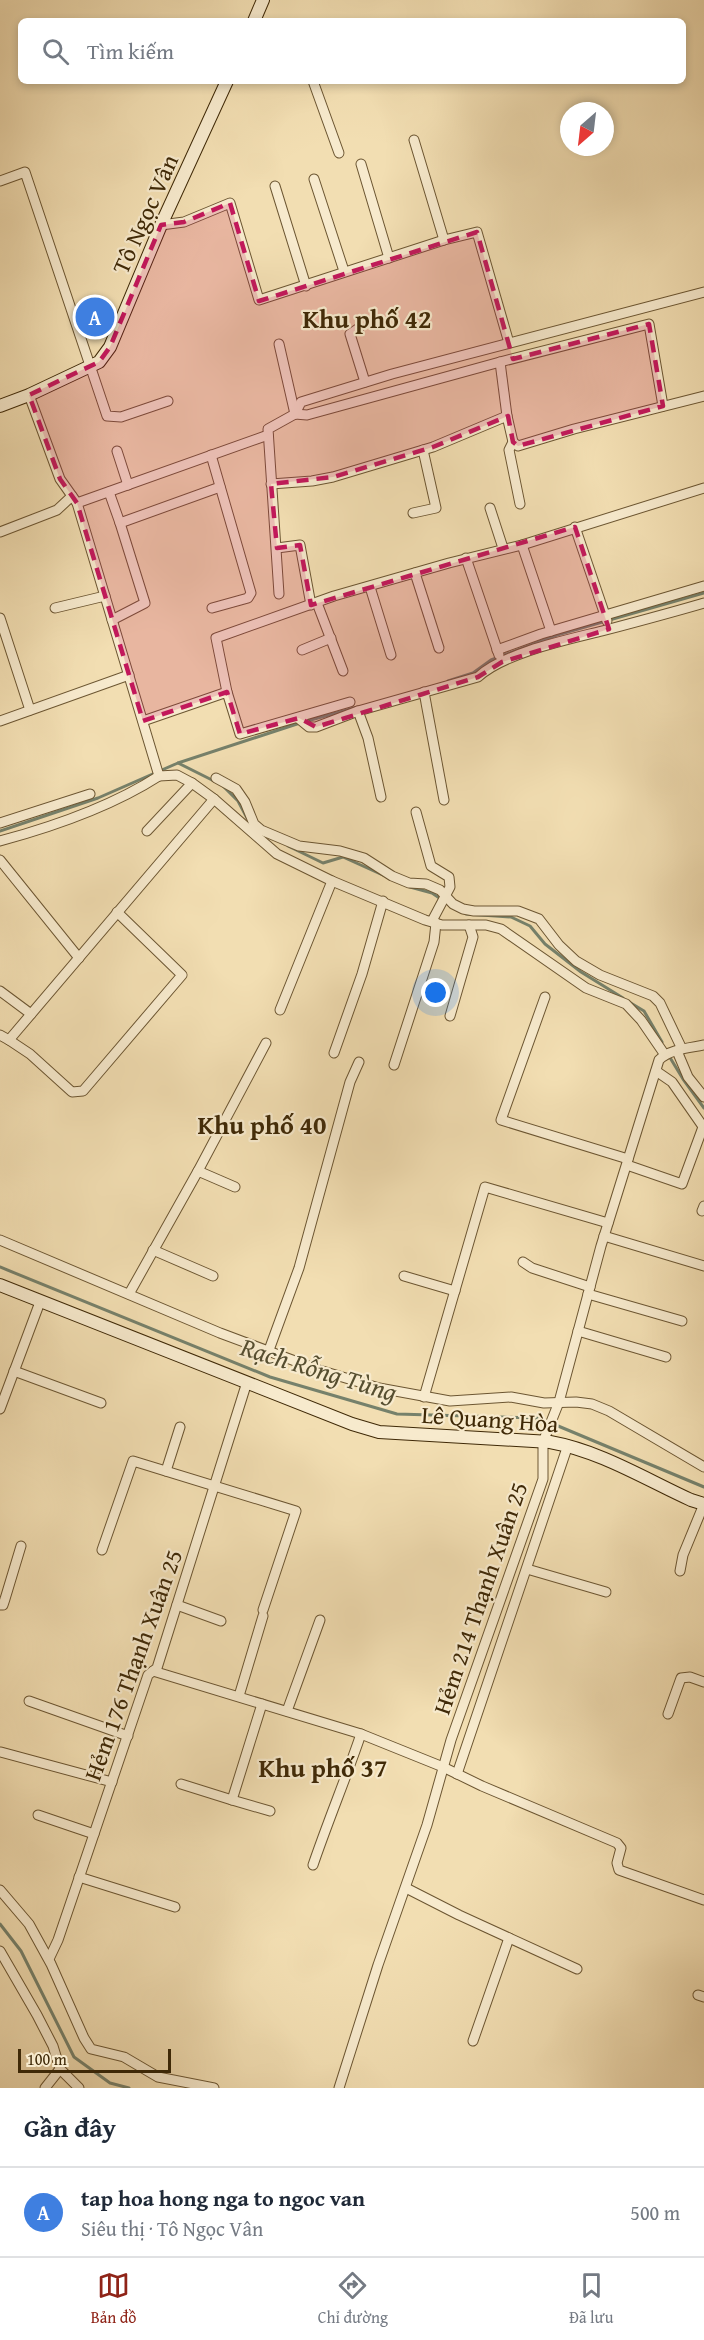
<!DOCTYPE html>
<html lang="vi">
<head>
<meta charset="utf-8">
<style>
	:root { --surface:#fff; --page:#f6f6f7; --text:#1f2937; --muted:#747a83; --line:#e0e1e3; --accent:#8f2418 }
	body { margin:0; font-family:"Gentium Book Plus",serif; background:var(--page); color:var(--text) }
	.compass { position:absolute; left:560px; top:102px; width:54px; height:54px; border-radius:50%; background:var(--surface); box-shadow:0 3px 9px #0003; rotate:208deg }
	.scale { position:absolute; left:18px; bottom:15px; width:153px; box-sizing:border-box; padding-left:6px; border:3px solid #3f2907; border-top:0; font-size:16px; line-height:21px; white-space:nowrap; color:#3f2907; -webkit-text-stroke:4px #f7eacd; paint-order:stroke }
	.you { position:absolute; left:436px; top:993px; width:21px; height:21px; margin:-15px; border:4px solid #fff; border-radius:50%; background:#1a73e8; box-shadow:0 0 0 9px #1a73e833 }
	.badge { display:grid; place-items:center; width:39px; height:39px; border-radius:50%; background:var(--accent); color:#fff; font-size:20px; font-weight:700 }
	.pin { position:absolute; translate:-50% -50%; border:3px solid #fff; box-shadow:0 2px 6px #0006 }
	.list { margin:0; padding:0; list-style:none }
	h2 { display:flex; justify-content:space-between; align-items:center; height:78px; margin:0; padding:0 24px; font-size:26px }
	h2 small { font-size:20px; font-weight:400; color:var(--muted) }
	.list li { display:grid; grid-template-columns:39px 1fr auto; gap:18px; align-items:center; box-sizing:border-box; height:90px; padding:0 24px; border-top:2px solid var(--line) }
	.list b { display:block; font-size:22px; white-space:nowrap }
	.list p { margin:0; font-size:20px; white-space:nowrap; color:var(--muted) }
	.list em { font-size:20px; font-style:normal; color:var(--muted) }
	.icon { flex:none; width:33px; height:33px; fill:none; stroke:currentColor; stroke-width:2; stroke-linecap:round; stroke-linejoin:round }
	.map { position:relative; flex:none; width:704px; height:2088px; overflow:hidden }
	.search { position:absolute; background:var(--surface); box-shadow:0 3px 9px #0003; left:18px; right:18px; top:18px; height:66px; display:flex; align-items:center; gap:15px; box-sizing:border-box; padding:0 21px; border-radius:9px; color:var(--muted); font-size:22px }
	.sheet { height:168px; background:var(--surface) }
	nav { display:flex; justify-content:space-around; align-items:center; box-sizing:border-box; height:84px; border-top:2px solid var(--line); background:var(--surface); font-size:16px; color:var(--muted) }
	nav a { display:grid; justify-items:center; gap:3px }
	nav .on { color:var(--accent) }
	.map>svg:first-child { display:block }
</style>
</head>
<body>
<div class="map">
<svg width="704" height="2088" viewBox="0 0 704 2088">
	<rect width="100%" height="100%" fill="#f2deb2"/>
	<filter id="stains"><feTurbulence type="fractalNoise" baseFrequency=".00333" numOctaves="4"/><feColorMatrix values="0 0 0 0 .2 0 0 0 0 .09 0 0 0 0 .02 0 0 0 .5 -.17"/></filter>
	<radialGradient id="worn" r=".72"><stop offset=".6" stop-color="#630" stop-opacity="0"/><stop offset="1" stop-color="#630" stop-opacity=".3"/></radialGradient>
	<g fill="none" stroke-linecap="round" stroke-linejoin="round">
		<g stroke="#76816b" stroke-width="3">
			<path d="M448 681 473 673 491 660 557 635 704 593"/>
			<path d="M307 721 358 707"/>
			<path d="M178 763 214 781"/>
			<path d="M223 786 238 801 247 818"/>
			<path d="M0 831 98 798 178 763 300 723"/>
			<path d="M288 846 323 863 343 857 385 876"/>
			<path d="M410 887 432 893 457 910"/>
			<path d="M466 914 511 917 530 926 545 944 581 972 623 998"/>
			<path d="M629 1002 644 1011 662 1042"/>
			<path d="M669 1056 683 1079 704 1108"/>
			<path d="M0 1267 270 1377 397 1414 539 1418 704 1487"/>
			<path d="M0 1924 21 1951 74 2057 110 2083 129 2088"/>
		</g>
		<defs>
			<g id="street">
				<path d="M313 81 339 153"/>
				<path d="M414 140 444 240"/>
				<path d="M361 164 389 258"/>
				<path d="M314 179 344 271"/>
				<path d="M0 181 25 172 107 416 121 417 168 401"/>
				<path d="M275 186 306 286"/>
				<path d="M161 225 184 222 230 203 259 300 444 240 477 232 509 343"/>
				<path d="M359 328 350 334 365 382"/>
				<path d="M279 344 295 414"/>
				<path d="M500 362 507 416"/>
				<path d="M29 395 60 479 77 503 159 776 177 775 192 783 214 799 277 854 332 881 425 920 442 925H486L501 929 586 988 626 1004 641 1020 665 1055"/>
				<path d="M295 414 307 415 500 362 649 324 663 406"/>
				<path d="M513 442 509 450 520 504"/>
				<path d="M117 451 128 485"/>
				<path d="M211 455 251 593 248 598 212 608"/>
				<path d="M271 484 312 481 333 477 433 447 507 416 513 442 518 446 574 429 704 396"/>
				<path d="M109 492 120 523 220 487"/>
				<path d="M77 503 268 435"/>
				<path d="M490 508 503 548"/>
				<path d="M413 513 436 508 423 450"/>
				<path d="M575 527 607 621"/>
				<path d="M0 532 57 510 72 496"/>
				<path d="M522 545 551 631"/>
				<path d="M277 548 300 545 311 605"/>
				<path d="M466 558 499 655"/>
				<path d="M415 573 439 648"/>
				<path d="M370 587 391 655"/>
				<path d="M279 594 268 429 295 414 301 402 392 374 704 292"/>
				<path d="M317 603 343 671"/>
				<path d="M55 608 105 596"/>
				<path d="M0 618 30 710"/>
				<path d="M112 620 145 603 120 523"/>
				<path d="M302 650 331 638"/>
				<path d="M497 650 541 634 704 586"/>
				<path d="M227 692 216 638 334 596 449 563 522 545 704 488"/>
				<path d="M424 692 444 800"/>
				<path d="M358 711 368 738 381 797"/>
				<path d="M298 718 309 727H316L358 711 478 677C504 653 566 640 602 631 636 622 670 613 704 603"/>
				<path d="M0 721 129 675"/>
				<path d="M143 721 227 692 240 734 350 702"/>
				<path d="M216 778 236 789 245 802 254 824 261 830 299 846 340 851 364 858 392 876 409 883 426 884 440 890 453 904 463 909 474 911H518L539 919 559 945 576 961 600 975 653 996 660 1003 682 1049"/>
				<path d="M416 812 431 866 449 877 450 887 432 921"/>
				<path d="M0 823 90 794"/>
				<path d="M147 831 192 783"/>
				<path d="M0 841C52 827 114 805 159 776"/>
				<path d="M0 860 79 958"/>
				<path d="M0 991 31 1014"/>
				<path d="M545 997 501 1120 628 1159"/>
				<path d="M280 1010 332 881"/>
				<path d="M450 1016 473 937 469 925"/>
				<path d="M0 1035 9 1040 214 799"/>
				<path d="M9 1040 30 1054 72 1092 83 1091 182 975 117 912"/>
				<path d="M677 1051 688 1077 704 1097"/>
				<path d="M334 1053 362 974 383 901"/>
				<path d="M394 1065 434 942 436 923"/>
				<path d="M656 1071 672 1082 704 1128"/>
				<path d="M627 1165 682 1184 703 1127"/>
				<path d="M198 1171 266 1043"/>
				<path d="M702 1211 704 1206"/>
				<path d="M604 1236 704 1266"/>
				<path d="M0 1240 220 1333 319 1370 379 1388 450 1401 511 1397 544 1403 576 1402 592 1404 609 1411 704 1467"/>
				<path d="M153 1250 213 1276"/>
				<path d="M523 1262 532 1268 590 1287"/>
				<path d="M404 1276 455 1291"/>
				<path d="M129 1294 198 1171 235 1187"/>
				<path d="M588 1294 682 1321"/>
				<path d="M578 1331 666 1357"/>
				<path d="M269 1350 299 1268 350 1082 359 1062"/>
				<path d="M14 1371 101 1403"/>
				<path d="M424 1397 485 1187 608 1223"/>
				<path d="M0 1409 40 1302"/>
				<path d="M166 1471 180 1427"/>
				<path d="M102 1550 133 1461 296 1511 263 1610"/>
				<path d="M527 1569 606 1592"/>
				<path d="M680 1571 683 1555 704 1504"/>
				<path d="M0 1605H3L5 1599 21 1546"/>
				<path d="M177 1605 221 1621"/>
				<path d="M153 1671 361 1734 443 1767 482 1786 617 1843 621 1848 617 1863 619 1870 704 1900"/>
				<path d="M239 1696 263 1616"/>
				<path d="M29 1701 128 1736"/>
				<path d="M262 1704 232 1800 270 1811"/>
				<path d="M287 1711 320 1620"/>
				<path d="M668 1714 681 1678 690 1677 704 1682"/>
				<path d="M1 1752 112 1782"/>
				<path d="M457 1774 568 1445"/>
				<path d="M181 1784 232 1800"/>
				<path d="M38 1815 94 1834"/>
				<path d="M313 1865C328 1821 346 1778 361 1734"/>
				<path d="M79 1877 175 1907"/>
				<path d="M406 1888 459 1915 577 1969"/>
				<path d="M0 1890 29 1924 51 1964 84 2038 91 2049 124 2057 158 2077 214 2088"/>
				<path d="M0 1951 37 2015 53 2046 60 2069 79 2088"/>
				<path d="M49 1959 58 1940 148 1675 157 1668 247 1382"/>
				<path d="M698 1995 704 1997"/>
				<path d="M473 2041 509 1938"/>
				<path d="M45 2088 60 2069"/>
				<path d="M339 2088 378 1965 427 1825 451 1740 543 1479V1442L559 1402 601 1246 659 1060C670 1049 689 1048 704 1045"/>
			</g>
			<g id="secondary">
				<path d="M254 21 263 0"/>
				<path d="M0 406 29 395 99 362 110 347 161 225 227 81"/>
				<path d="M0 1285 352 1424 379 1432 550 1442C600 1451 645 1479 691 1500L704 1504"/>
			</g>
		</defs>
		<use href="#street" stroke="#6c5632" stroke-width="11"/>
		<use href="#secondary" stroke="#3f2907" stroke-width="14"/>
		<use href="#street" stroke="#f7eacd" stroke-width="9"/>
		<use href="#secondary" stroke="#f7eacd" stroke-width="12"/>
	</g>
	<path fill="#c2185b" fill-opacity="0.2" stroke="#c2185b" stroke-width="4.5" stroke-dasharray="12 8" stroke-linejoin="round" d="M230 203 259 301 477 232 513 359 649 324 663 406 518 446 513 442 508 416 433 447 333 477 271 484 277 548 300 545 311 605 575 527 609 629 502 662 478 677 316 727 299 718 240 734 227 692 143 721 77 503 60 479 29 395 99 362 110 347 161 225 184 222Z"/>
	<g text-anchor="middle" dominant-baseline="central" stroke-width="4.5" stroke-linejoin="round" paint-order="stroke">
		<g font-size="24" fill="#3f2907" stroke="#f7eacd">
			<text transform="translate(145 214) rotate(-66)">Tô Ngọc Vân</text>
			<text transform="translate(490 1419) rotate(4)">Lê Quang Hòa</text>
			<text transform="translate(480 1598) rotate(-71)">Hẻm 214 Thạnh Xuân 25</text>
			<text transform="translate(133 1665) rotate(-70)">Hẻm 176 Thạnh Xuân 25</text>
		</g>
		<g font-size="26" font-weight="bold" fill="#3f2907" stroke="#f7eacd">
			<text x="367" y="318">Khu phố 42</text>
			<text x="262" y="1124">Khu phố 40</text>
			<text x="323" y="1767">Khu phố 37</text>
		</g>
		<g font-size="26" font-style="italic" fill="#564e30" stroke="#f7eacd">
			<text transform="translate(319 1369) rotate(17)">Rạch Rỗng Tùng</text>
		</g>
	</g>
	<rect width="100%" height="100%" filter="url(#stains)"/>
	<rect width="100%" height="100%" fill="url(#worn)"/>
</svg>
<svg class="compass" viewBox="-18 -18 36 36"><path d="M0-13l5 13h-10z" fill="#e53935"/><path d="M0 13l5-13h-10z" fill="#747a83"/></svg>
<div class="scale">100 m</div>
<div class="you"></div>
<div class="pin badge" style="left:95px;top:317px;background:#3f7fe0">A</div>
<div class="search"><svg class="icon" aria-label="search" viewBox="0 0 24 24"><circle cx="10" cy="10" r="6"/><path d="M15 15l6 6"/></svg>Tìm kiếm</div>
</div>
<section class="sheet">
<h2>Gần đây<small></small></h2>
<ul class="list">
<li><span class="badge" style="background:#3f7fe0">A</span><div><b>tap hoa hong nga to ngoc van</b><p>Siêu thị · Tô Ngọc Vân</p></div><em>500 m</em></li>
</ul>
</section>
<nav>
<a class="on"><svg class="icon" aria-label="map" viewBox="0 0 24 24"><path d="M3 6l6-2 6 2 6-2v14l-6 2-6-2-6 2zM9 4v14M15 6v14"/></svg>Bản đồ</a>
<a><svg class="icon" aria-label="directions" viewBox="0 0 24 24"><path d="M12 3l9 9-9 9-9-9zM9 14v-3h6M13 9l2 2-2 2"/></svg>Chỉ đường</a>
<a><svg class="icon" aria-label="saved" viewBox="0 0 24 24"><path d="M7 4h10v16l-5-4-5 4z"/></svg>Đã lưu</a>
</nav>
</body>
</html>
